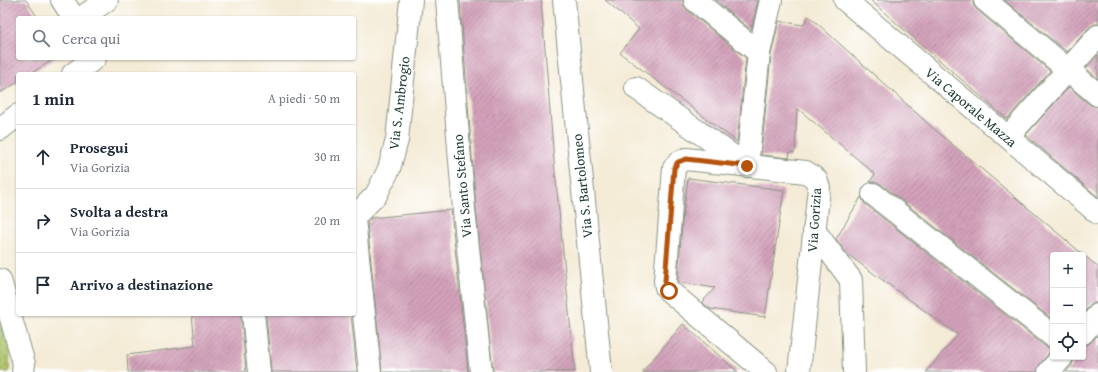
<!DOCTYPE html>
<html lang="it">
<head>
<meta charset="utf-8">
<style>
	:root { --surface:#fff; --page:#f6f6f7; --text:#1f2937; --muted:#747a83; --line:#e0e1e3 }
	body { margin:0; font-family:"Gentium Book Plus",serif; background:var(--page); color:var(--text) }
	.controls { position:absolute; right:12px; bottom:12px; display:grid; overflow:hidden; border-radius:4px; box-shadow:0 1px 3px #0004 }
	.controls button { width:36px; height:36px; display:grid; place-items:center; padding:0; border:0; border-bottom:1px solid var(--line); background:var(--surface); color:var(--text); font:20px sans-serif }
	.stop { position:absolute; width:12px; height:12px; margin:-9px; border:3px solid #b45309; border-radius:50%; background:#fff }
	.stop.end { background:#b45309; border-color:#fff; box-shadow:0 1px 4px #0008 }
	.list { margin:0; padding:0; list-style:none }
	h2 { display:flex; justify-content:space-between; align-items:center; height:52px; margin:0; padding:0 16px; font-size:17px }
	h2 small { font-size:13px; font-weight:400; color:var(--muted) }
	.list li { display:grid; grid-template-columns:26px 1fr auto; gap:12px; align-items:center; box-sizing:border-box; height:64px; padding:0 16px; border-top:1px solid var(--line) }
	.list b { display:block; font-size:15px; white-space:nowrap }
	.list p { margin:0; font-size:13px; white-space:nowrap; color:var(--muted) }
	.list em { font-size:13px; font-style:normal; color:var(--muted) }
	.icon { flex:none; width:22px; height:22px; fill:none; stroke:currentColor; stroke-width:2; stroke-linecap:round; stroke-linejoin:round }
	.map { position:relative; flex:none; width:1098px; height:372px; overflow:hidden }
	.search { position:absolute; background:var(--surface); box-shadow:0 1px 3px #0004; left:16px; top:16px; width:340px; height:44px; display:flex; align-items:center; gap:10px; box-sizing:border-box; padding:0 14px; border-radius:4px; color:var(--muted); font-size:15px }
	.panel { position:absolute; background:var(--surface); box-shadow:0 1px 3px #0004; left:16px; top:72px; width:340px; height:244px; border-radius:4px }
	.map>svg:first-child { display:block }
</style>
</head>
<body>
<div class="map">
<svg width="1098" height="372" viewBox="0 0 1098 372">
	<defs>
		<pattern id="grass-dots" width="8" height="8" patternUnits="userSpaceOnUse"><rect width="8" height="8" fill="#b1c569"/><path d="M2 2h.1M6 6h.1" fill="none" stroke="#8fa157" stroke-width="1.8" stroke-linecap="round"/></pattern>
		<pattern id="building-hatch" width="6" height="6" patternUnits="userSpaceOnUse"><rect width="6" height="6" fill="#d3a2ba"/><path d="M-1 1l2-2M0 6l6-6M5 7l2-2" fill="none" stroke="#ab8598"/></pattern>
	</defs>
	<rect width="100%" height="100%" fill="#fff"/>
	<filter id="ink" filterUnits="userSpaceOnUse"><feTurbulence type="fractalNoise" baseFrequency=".025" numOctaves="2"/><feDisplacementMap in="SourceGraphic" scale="8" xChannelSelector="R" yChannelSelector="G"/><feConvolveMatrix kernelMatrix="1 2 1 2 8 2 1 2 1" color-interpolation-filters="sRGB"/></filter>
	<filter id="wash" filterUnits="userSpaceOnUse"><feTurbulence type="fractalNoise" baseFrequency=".012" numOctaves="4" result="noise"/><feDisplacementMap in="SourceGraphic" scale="16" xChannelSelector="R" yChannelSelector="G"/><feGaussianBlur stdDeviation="0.9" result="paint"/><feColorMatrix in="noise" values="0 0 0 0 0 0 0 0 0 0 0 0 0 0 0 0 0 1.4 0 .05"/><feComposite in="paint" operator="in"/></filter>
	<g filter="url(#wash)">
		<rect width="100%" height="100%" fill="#f4ebd6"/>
		<path fill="url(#grass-dots)" stroke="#68814e" d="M0 312 10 345 9 372H0Z"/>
		<g id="blocks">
			<g fill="url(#building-hatch)">
				<path d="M0 0H26L38 18H18V58H56L30 74H18V82L0 93Z"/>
				<path d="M460 0H541L554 161 575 372H493L476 209Z"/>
				<path d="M605 0H683V5L687 10 746 58 737 142 620 53 639 29Z"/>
				<path d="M715 0H758L751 30Z"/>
				<path d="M870 0H973V5L977 10 1050 71 1007 119Z"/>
				<path d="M1004 0H1098V24H1094L1089 28 1067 52Z"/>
				<path d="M809 16 934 129 1098 267V303H1093L1083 313V255H1053V320L881 184 875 182H870L875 174 797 108 795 152H790L789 158 761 155 771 55 779 21 803 25Z"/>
				<path d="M1098 55V79L1086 68Z"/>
				<path d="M1069 87 1090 105 1098 107V197L1026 135Z"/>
				<path d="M688 178 784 190 765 317 710 309 702 302 715 288 678 282 682 222Z"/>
				<path d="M861 197 865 204 1045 346 1053 348 1040 364 1037 372H926L958 335 847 254 836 239Z"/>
				<path d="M451 210 468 372H382L367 222 371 218Z"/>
				<path d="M192 314H241L246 372H128L127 355 195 346Z"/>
				<path d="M266 314H351L357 372H271Z"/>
				<path d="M683 324 738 372H642Z"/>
				<path d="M1098 335V372H1066L1072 365 1074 357H1083V345H1088Z"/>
			</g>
		</g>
	</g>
	<g filter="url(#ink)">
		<use href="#blocks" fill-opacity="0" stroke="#8a9485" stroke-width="1"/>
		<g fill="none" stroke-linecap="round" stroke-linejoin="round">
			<defs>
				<g id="minor">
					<path d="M62 0 74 18"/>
					<path d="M447 0 464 210 481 372"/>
					<path d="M564 0 601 372"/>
					<path d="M695 0 759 53"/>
					<path d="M845 0 1098 213"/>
					<path d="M985 0 1098 95"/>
					<path d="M81 18 107 0"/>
					<path d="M73 74 95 58"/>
					<path d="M636 88 747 166 759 53 771 0"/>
					<path d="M0 129 18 115"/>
					<path d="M1008 137 1098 36"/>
					<path d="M873 194 1053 336"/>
					<path d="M354 217 376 195 389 169 397 140 411 0"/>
					<path d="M354 219 370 372"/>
					<path d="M814 230 851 280 854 372"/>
					<path d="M0 280 24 364 23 372"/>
					<path d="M253 314 259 372"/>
					<path d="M1083 333 1098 315"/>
					<path d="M766 372 669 291 666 287 665 281 674 168 679 162 686 159 806 172 816 179 819 188 799 372"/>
					<path d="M1049 372 1062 357"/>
				</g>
			</defs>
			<use href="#minor" stroke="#8a9485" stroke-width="24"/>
			<use href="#minor" stroke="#fff" stroke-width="22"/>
		</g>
	</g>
	<g fill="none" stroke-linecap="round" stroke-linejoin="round" filter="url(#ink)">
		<path stroke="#b45309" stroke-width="5" d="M669 291 666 287 665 281 674 168 678 162 686 159 747 166"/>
	</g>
	<g text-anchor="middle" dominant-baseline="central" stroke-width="3" stroke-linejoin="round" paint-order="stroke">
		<g font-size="14" fill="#1f3d34" stroke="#fff">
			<text transform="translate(399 103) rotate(-83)">Via S. Ambrogio</text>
			<text transform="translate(971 107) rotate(40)">Via Caporale Mazza</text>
			<text transform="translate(462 186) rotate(-95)">Via Santo Stefano</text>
			<text transform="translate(582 186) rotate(-96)">Via S. Bartolomeo</text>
			<text transform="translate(814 220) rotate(-86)">Via Gorizia</text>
		</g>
	</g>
</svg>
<div class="controls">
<button>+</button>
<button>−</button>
<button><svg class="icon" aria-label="locate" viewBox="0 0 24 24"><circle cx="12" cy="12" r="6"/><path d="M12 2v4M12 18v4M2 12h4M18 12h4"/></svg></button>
</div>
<div class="stop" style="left:669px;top:291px"></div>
<div class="stop end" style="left:747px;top:166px"></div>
<div class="search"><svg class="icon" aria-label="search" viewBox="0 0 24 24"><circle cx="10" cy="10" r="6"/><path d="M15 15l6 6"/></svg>Cerca qui</div>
<section class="panel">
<h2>1 min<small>A piedi · 50 m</small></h2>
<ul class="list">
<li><svg class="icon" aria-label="ahead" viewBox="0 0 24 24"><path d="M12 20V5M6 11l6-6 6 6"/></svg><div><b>Prosegui</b><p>Via Gorizia</p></div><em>30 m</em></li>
<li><svg class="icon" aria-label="right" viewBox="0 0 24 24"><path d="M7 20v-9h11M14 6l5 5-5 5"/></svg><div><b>Svolta a destra</b><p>Via Gorizia</p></div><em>20 m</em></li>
<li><svg class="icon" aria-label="arrive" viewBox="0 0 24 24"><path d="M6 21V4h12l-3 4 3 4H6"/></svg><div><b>Arrivo a destinazione</b></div></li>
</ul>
</section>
</div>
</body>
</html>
